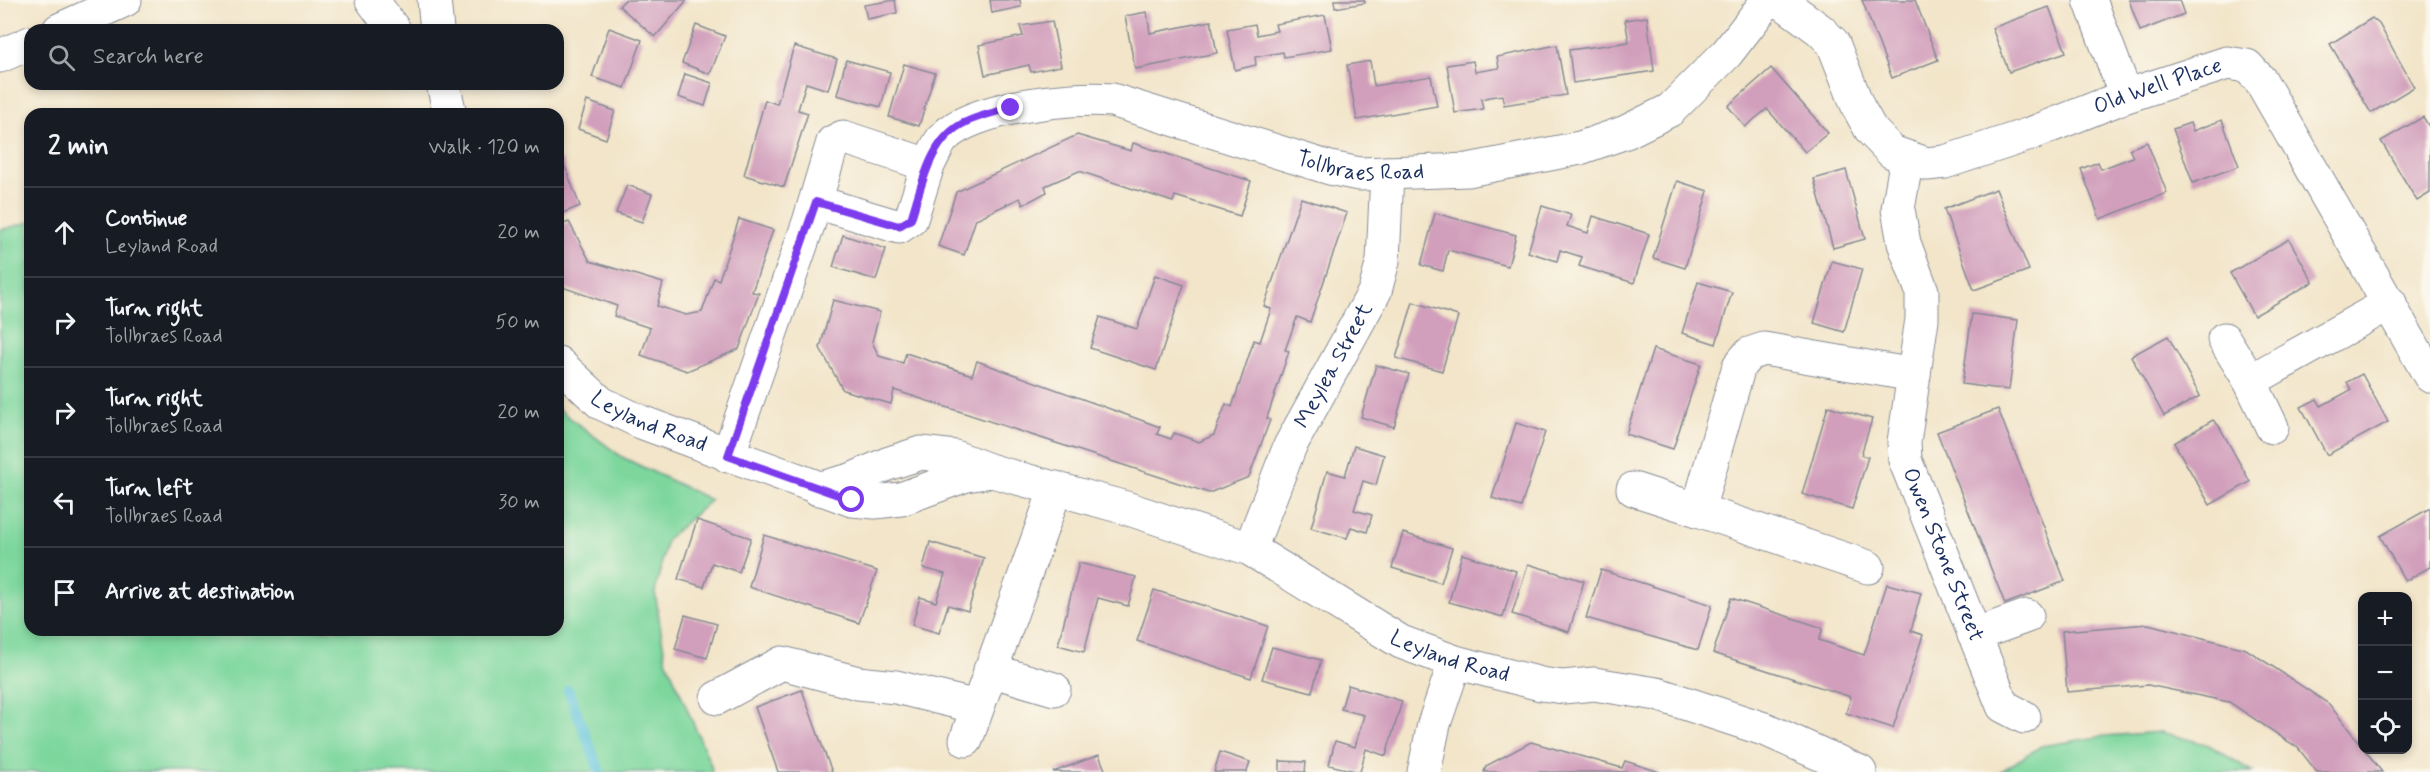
<!DOCTYPE html>
<html lang="en">
<head>
<meta charset="utf-8">
<style>
	:root { --surface:#171b24; --page:#20242c; --text:#f1f3f6; --muted:#9ea1a6; --line:#363941 }
	body { margin:0; font-family:Mynerve,sans-serif; background:var(--page); color:var(--text) }
	.controls { position:absolute; right:18px; bottom:18px; display:grid; overflow:hidden; border-radius:12px; box-shadow:0 3px 9px #0003 }
	.controls button { width:54px; height:54px; display:grid; place-items:center; padding:0; border:0; border-bottom:2px solid var(--line); background:var(--surface); color:var(--text); font:30px sans-serif }
	.stop { position:absolute; width:18px; height:18px; margin:-14px; border:4px solid #7c3aed; border-radius:50%; background:#fff }
	.stop.end { background:#7c3aed; border-color:#fff; box-shadow:0 2px 6px #0008 }
	.list { margin:0; padding:0; list-style:none }
	h2 { display:flex; justify-content:space-between; align-items:center; height:78px; margin:0; padding:0 24px; font-size:26px }
	h2 small { font-size:20px; font-weight:400; color:var(--muted) }
	.list li { display:grid; grid-template-columns:39px 1fr auto; gap:18px; align-items:center; box-sizing:border-box; height:90px; padding:0 24px; border-top:2px solid var(--line) }
	.list b { display:block; font-size:22px; white-space:nowrap }
	.list p { margin:0; font-size:20px; white-space:nowrap; color:var(--muted) }
	.list em { font-size:20px; font-style:normal; color:var(--muted) }
	.icon { flex:none; width:33px; height:33px; fill:none; stroke:currentColor; stroke-width:2; stroke-linecap:round; stroke-linejoin:round }
	.map { position:relative; flex:none; width:2430px; height:772px; overflow:hidden }
	.search { position:absolute; background:var(--surface); box-shadow:0 3px 9px #0003; left:24px; top:24px; width:540px; height:66px; display:flex; align-items:center; gap:15px; box-sizing:border-box; padding:0 21px; border-radius:18px; color:var(--muted); font-size:22px }
	.panel { position:absolute; background:var(--surface); box-shadow:0 3px 9px #0003; left:24px; top:108px; width:540px; height:528px; border-radius:18px }
	.map>svg:first-child { display:block }
</style>
</head>
<body>
<div class="map">
<svg width="2430" height="772" viewBox="0 0 2430 772">
	<rect width="100%" height="100%" fill="#fbf7ec"/>
	<filter id="ink" filterUnits="userSpaceOnUse"><feTurbulence type="fractalNoise" baseFrequency=".0167" numOctaves="2"/><feDisplacementMap in="SourceGraphic" scale="12" xChannelSelector="R" yChannelSelector="G"/><feConvolveMatrix kernelMatrix="1 2 1 2 8 2 1 2 1" color-interpolation-filters="sRGB"/></filter>
	<filter id="wash" filterUnits="userSpaceOnUse"><feTurbulence type="fractalNoise" baseFrequency=".008" numOctaves="4" result="noise"/><feDisplacementMap in="SourceGraphic" scale="24" xChannelSelector="R" yChannelSelector="G"/><feGaussianBlur stdDeviation="1.35" result="paint"/><feColorMatrix in="noise" values="0 0 0 0 0 0 0 0 0 0 0 0 0 0 0 0 0 1.4 0 .05"/><feComposite in="paint" operator="in"/></filter>
	<g filter="url(#wash)">
		<rect width="100%" height="100%" fill="#f2e5c9"/>
		<g fill="#7dd79d" stroke="#4c837e" stroke-width="1.5">
			<path d="M30 222V630H558V409L622 457 711 500 667 539 655 592 665 657 711 765 712 772H0V230Z"/>
			<path d="M2161 732 2209 745 2253 772H2000L2041 746 2105 736Z"/>
		</g>
		<g fill="none" stroke-linecap="round" stroke-linejoin="round">
			<path stroke="#5ec4dc" stroke-width="10" d="M568 690 600 772"/>
		</g>
		<g id="blocks">
			<g fill="#d19fbc">
				<path d="M625 0H687L655 37 619 6Z"/>
				<path d="M895 0 897 13 867 19 864 5Z"/>
				<path d="M990 0H1020L1021 7 992 13Z"/>
				<path d="M1334 0H1364L1365 3 1335 8Z"/>
				<path d="M1862 0H1915L1938 60 1892 78Z"/>
				<path d="M2129 0H2179L2184 14 2140 31Z"/>
				<path d="M2049 7 2066 52 2009 72 1992 28Z"/>
				<path d="M1147 12 1150 33 1211 21 1217 53 1135 69 1125 16Z"/>
				<path d="M1325 15 1332 49 1284 57 1283 52 1255 57 1256 65 1235 70 1227 29 1255 24 1257 35 1277 31 1275 24Z"/>
				<path d="M1647 17 1654 71 1573 83 1569 50 1629 42 1625 20Z"/>
				<path d="M2372 18 2379 24 2414 87 2371 113 2330 44Z"/>
				<path d="M1052 21 1061 66 1031 72 1029 65 985 75 979 45 1023 36 1020 26Z"/>
				<path d="M696 25 725 36 710 74 682 63Z"/>
				<path d="M609 28 642 40 625 88 592 77Z"/>
				<path d="M1557 45 1566 95 1504 105 1502 95 1490 97 1481 99 1483 109 1455 113 1447 65 1473 61 1475 72 1499 68 1497 57Z"/>
				<path d="M794 46 837 59 828 90 806 83 798 110 808 113 784 187 744 175 765 100 777 104Z"/>
				<path d="M846 60 890 72 881 107 837 95Z"/>
				<path d="M1370 61 1374 86 1431 76 1437 106 1357 120 1347 65Z"/>
				<path d="M904 64 935 73 919 126 889 117Z"/>
				<path d="M1771 68 1828 133 1805 152 1767 109 1745 127 1728 106Z"/>
				<path d="M685 74 712 83 705 106 678 97Z"/>
				<path d="M587 101 615 111 606 139 578 129Z"/>
				<path d="M2423 117 2430 128V193L2417 201 2381 141Z"/>
				<path d="M2222 120 2239 166 2193 183 2173 129 2190 123 2193 131Z"/>
				<path d="M1077 135 1131 151 1133 143 1251 181 1240 216 1175 196 1173 202 1079 171 1045 186 1047 192 1023 205 1020 198 976 219 964 255 938 246 956 192Z"/>
				<path d="M2147 142 2167 193 2100 219 2081 169 2098 162 2101 169 2133 157 2129 149Z"/>
				<path d="M562 159 580 206 558 215V161Z"/>
				<path d="M1846 170 1865 239 1833 248 1814 179Z"/>
				<path d="M1677 181 1708 191 1685 268 1653 258Z"/>
				<path d="M627 185 652 194 642 222 616 213Z"/>
				<path d="M1996 189 2029 270 1974 290 1944 209Z"/>
				<path d="M1301 198 1347 213 1310 322 1297 317 1285 350 1289 351 1267 418 1270 420 1249 477 1209 493 894 390 891 404 843 390 820 348 833 300 880 312 872 342 879 356 903 363 906 353 972 375 977 361 1160 427 1157 434 1171 439 1174 433 1199 442 1214 435 1226 404 1232 407 1254 340 1260 342 1271 309 1264 306Z"/>
				<path d="M1542 206 1571 215 1567 226 1588 233 1593 216 1649 234 1634 283 1579 266 1582 257 1560 250 1557 261 1528 252Z"/>
				<path d="M1435 213 1516 235 1508 266 1448 250 1443 271 1421 265Z"/>
				<path d="M739 219 773 230 752 292 759 293 739 349 687 371 641 355 650 328 614 316 617 306 565 288 558 272V226L569 222 590 261 663 283 657 306 686 315 702 312 714 278 719 280Z"/>
				<path d="M843 235 886 249 876 280 833 267Z"/>
				<path d="M2289 239 2313 282 2254 316 2230 273Z"/>
				<path d="M1832 261 1862 269 1844 332 1814 323Z"/>
				<path d="M1155 275 1184 285 1156 370 1090 348 1100 317 1137 329Z"/>
				<path d="M1698 282 1732 292 1716 344 1682 333Z"/>
				<path d="M1413 302 1458 316 1442 371 1396 358Z"/>
				<path d="M1972 314 2018 320 2009 390 1962 384Z"/>
				<path d="M2168 336 2200 396 2164 416 2131 356Z"/>
				<path d="M1653 349 1701 364 1673 449 1626 434Z"/>
				<path d="M1376 365 1409 374 1394 427 1361 417Z"/>
				<path d="M2362 374 2388 422 2327 455 2301 407 2317 399 2321 406 2351 390 2347 382Z"/>
				<path d="M1828 406 1872 419 1861 455 1868 457 1852 509 1802 494Z"/>
				<path d="M1998 409 2065 581 2005 604 1937 432Z"/>
				<path d="M2213 420 2219 426 2250 482 2210 505 2174 443Z"/>
				<path d="M1516 423 1545 432 1521 507 1492 498Z"/>
				<path d="M1354 446 1384 455 1376 485 1363 481 1354 510 1372 515 1367 532 1351 527 1347 538 1311 528 1327 471 1345 476Z"/>
				<path d="M2430 508V567L2405 581 2380 536Z"/>
				<path d="M697 520 751 538 739 572 712 563 704 587 678 579Z"/>
				<path d="M1403 533 1452 548 1441 583 1392 568Z"/>
				<path d="M764 535 877 571 859 623 749 587Z"/>
				<path d="M930 542 984 558 968 611 948 605 939 633 912 625 920 597 936 602 945 574 923 568Z"/>
				<path d="M1462 554 1516 571 1503 617 1449 602Z"/>
				<path d="M1079 563 1136 577 1128 606 1098 598 1084 652 1058 645Z"/>
				<path d="M1528 564 1584 581 1569 632 1512 614Z"/>
				<path d="M1601 570 1712 605 1698 650 1586 618Z"/>
				<path d="M1887 584 1921 593 1911 631 1923 635 1893 728 1846 713 1851 697 1713 653 1731 598 1823 628 1819 640 1864 655Z"/>
				<path d="M1154 590 1268 626 1251 678 1137 641Z"/>
				<path d="M685 615 717 624 707 658 675 649Z"/>
				<path d="M2148 624 2246 649 2329 704 2382 772H2317L2298 748 2229 702 2148 685 2067 692 2062 631Z"/>
				<path d="M1272 647 1321 660 1312 692 1262 679Z"/>
				<path d="M1348 685 1402 701 1386 756 1366 749 1360 772 1329 765 1335 741 1355 747 1364 715 1341 709Z"/>
				<path d="M802 690 827 759 832 772H778L755 707Z"/>
				<path d="M1531 742 1622 768 1625 761 1660 772H1484L1486 766Z"/>
				<path d="M1220 752 1250 762 1247 772H1214Z"/>
				<path d="M1099 755 1106 772H1053Z"/>
				<path d="M1280 761 1306 762 1305 772H1280Z"/>
			</g>
		</g>
	</g>
	<g filter="url(#ink)">
		<use href="#blocks" fill-opacity="0" stroke="#868a94" stroke-width="1.5"/>
		<g fill="none" stroke-linecap="round" stroke-linejoin="round">
			<defs>
				<g id="minor">
					<path d="M372 0 394 30"/>
					<path d="M434 0 437 30"/>
					<path id="s1" d="M1779 0 1820 30 1833 43 1858 107 1871 130 1892 152 1927 164 1945 162 2030 134 2126 96 2227 63 2247 66 2261 81 2430 376"/>
					<path d="M2090 0 2126 96"/>
					<path d="M443 84 450 114"/>
					<path id="s2" d="M1907 158 1898 209 1904 243 1922 291V319L1904 442 1905 460 2003 706 2024 717"/>
					<path d="M816 202 899 227 911 219 928 165"/>
					<path d="M2224 339 2250 381"/>
					<path id="s3" d="M558 363 601 403 641 422 852 500 875 502 901 499 966 475 992 471"/>
					<path d="M2272 427 2250 381 2390 303"/>
					<path id="s4" d="M728 456 809 222 833 142 843 137 928 165C933 157 937 144 944 137 973 107 1071 96 1112 100L1330 168 1359 174 1468 170 1580 148 1626 132 1670 110 1727 53 1768 0"/>
					<path id="s5" d="M818 489 851 480 887 464 921 453 955 457 992 471 1126 508 1250 549 1401 642 1455 662 1541 684 1563 687 1594 684 1657 694 1767 730 1860 772"/>
					<path d="M1633 489 1698 510"/>
					<path id="s6" d="M1250 549 1290 446 1375 291 1383 261 1387 173"/>
					<path d="M1868 567 1698 510 1739 366 1749 354 1764 349 1914 375"/>
					<path d="M1974 635 2027 616"/>
					<path d="M990 670 1054 689"/>
					<path d="M717 698 782 663 858 683 896 687 977 707"/>
					<path d="M966 740 1056 488"/>
					<path d="M1424 772 1434 724 1455 662"/>
				</g>
				<g id="major">
					<path d="M59 30 125 0"/>
					<path d="M0 56 30 43"/>
				</g>
			</defs>
			<use href="#minor" stroke="#868a94" stroke-width="35"/>
			<use href="#major" stroke="#868a94" stroke-width="35"/>
			<use href="#minor" stroke="#fff" stroke-width="33"/>
			<use href="#major" stroke="#fff" stroke-width="33"/>
		</g>
	</g>
	<g fill="none" stroke-linecap="round" stroke-linejoin="round" filter="url(#ink)">
		<path stroke="#7c3aed" stroke-width="8" d="M852 500 728 456 816 202 899 226 911 219C922 185 930 138 966 122 980 115 996 112 1011 108"/>
	</g>
	<g text-anchor="middle" dominant-baseline="central" stroke-width="5" stroke-linejoin="round" paint-order="stroke">
		<g font-size="22" fill="#1b2f5e" stroke="#fbf7ec">
			<text stroke="none"><textPath href="#s1" startOffset="476">Old Well Place</textPath></text>
			<text stroke="none"><textPath href="#s4" startOffset="898">Tollbraes Road</textPath></text>
			<text stroke="none"><textPath href="#s6" startOffset="202">Meylea Street</textPath></text>
			<text stroke="none"><textPath href="#s3" startOffset="110">Leyland Road</textPath></text>
			<text stroke="none"><textPath href="#s2" startOffset="410">Owen Stone Street</textPath></text>
			<text stroke="none"><textPath href="#s5" startOffset="681">Leyland Road</textPath></text>
		</g>
	</g>
</svg>
<div class="controls">
<button>+</button>
<button>−</button>
<button><svg class="icon" aria-label="locate" viewBox="0 0 24 24"><circle cx="12" cy="12" r="6"/><path d="M12 2v4M12 18v4M2 12h4M18 12h4"/></svg></button>
</div>
<div class="stop" style="left:852px;top:500px"></div>
<div class="stop end" style="left:1011px;top:108px"></div>
<div class="search"><svg class="icon" aria-label="search" viewBox="0 0 24 24"><circle cx="10" cy="10" r="6"/><path d="M15 15l6 6"/></svg>Search here</div>
<section class="panel">
<h2>2 min<small>Walk · 120 m</small></h2>
<ul class="list">
<li><svg class="icon" aria-label="ahead" viewBox="0 0 24 24"><path d="M12 20V5M6 11l6-6 6 6"/></svg><div><b>Continue</b><p>Leyland Road</p></div><em>20 m</em></li>
<li><svg class="icon" aria-label="right" viewBox="0 0 24 24"><path d="M7 20v-9h11M14 6l5 5-5 5"/></svg><div><b>Turn right</b><p>Tollbraes Road</p></div><em>50 m</em></li>
<li><svg class="icon" aria-label="right" viewBox="0 0 24 24"><path d="M7 20v-9h11M14 6l5 5-5 5"/></svg><div><b>Turn right</b><p>Tollbraes Road</p></div><em>20 m</em></li>
<li><svg class="icon" aria-label="left" viewBox="0 0 24 24"><path d="M17 20v-9H6M10 6l-5 5 5 5"/></svg><div><b>Turn left</b><p>Tollbraes Road</p></div><em>30 m</em></li>
<li><svg class="icon" aria-label="arrive" viewBox="0 0 24 24"><path d="M6 21V4h12l-3 4 3 4H6"/></svg><div><b>Arrive at destination</b></div></li>
</ul>
</section>
</div>
</body>
</html>
